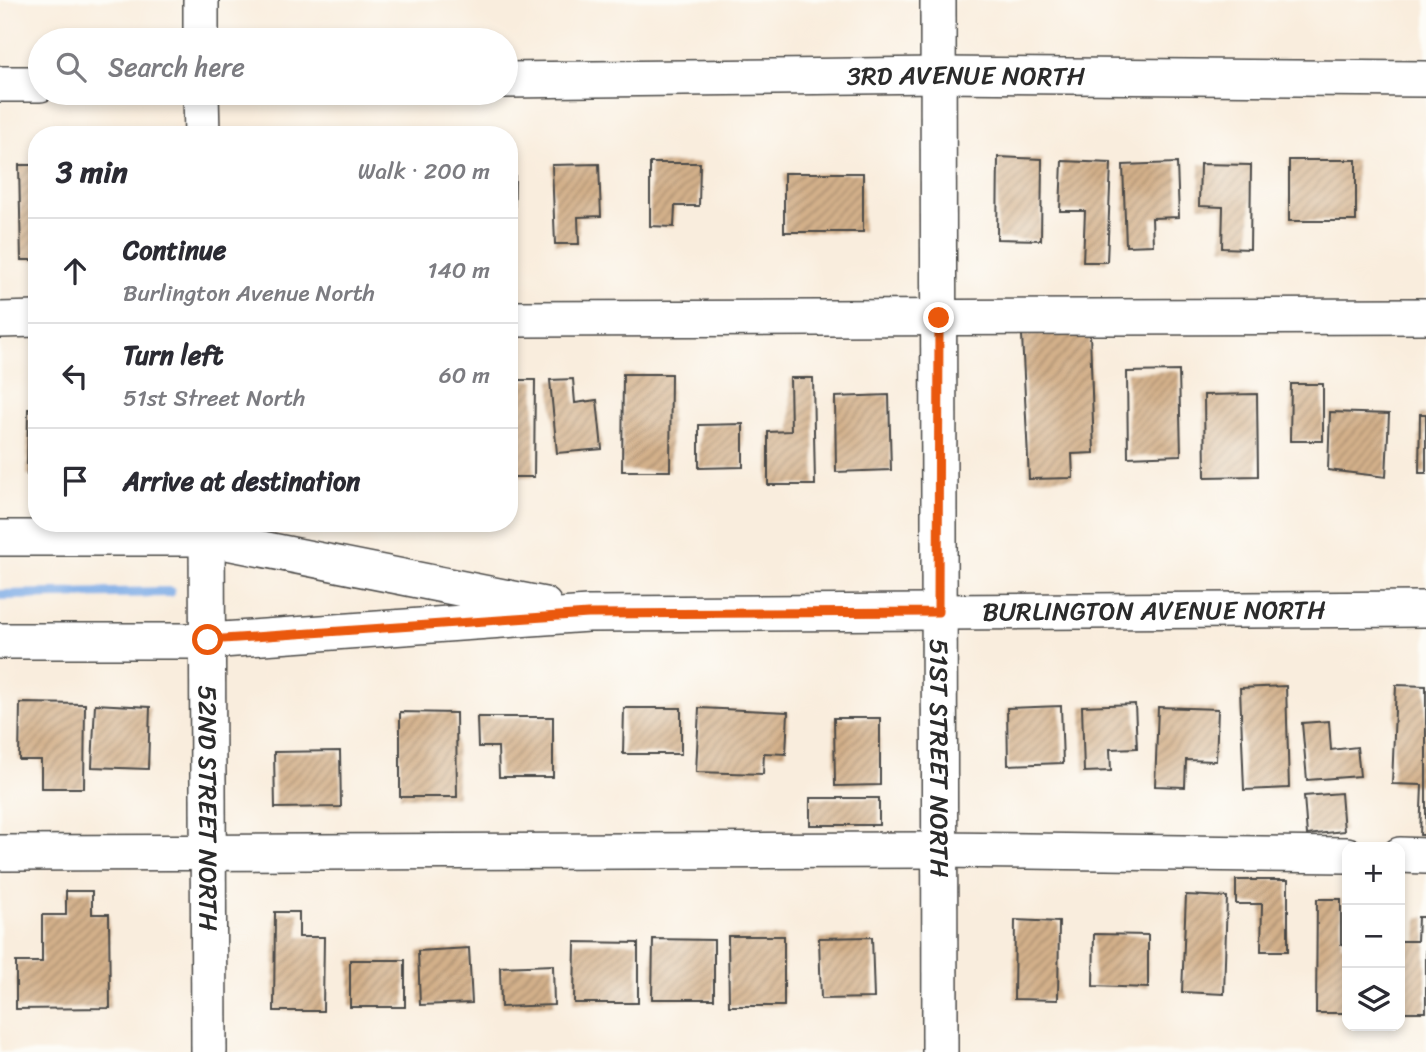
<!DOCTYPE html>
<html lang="en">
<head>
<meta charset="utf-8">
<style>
	:root { --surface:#fff; --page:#f2f2f3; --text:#2b2b33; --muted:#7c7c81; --line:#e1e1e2 }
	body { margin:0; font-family:Sriracha,sans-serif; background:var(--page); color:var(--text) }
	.controls { position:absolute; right:21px; bottom:21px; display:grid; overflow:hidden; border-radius:14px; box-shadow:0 4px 10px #0003 }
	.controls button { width:63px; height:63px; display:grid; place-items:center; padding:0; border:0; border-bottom:2px solid var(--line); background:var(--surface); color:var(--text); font:35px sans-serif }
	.stop { position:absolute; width:21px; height:21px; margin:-16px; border:5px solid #ea580c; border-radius:50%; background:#fff }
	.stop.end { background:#ea580c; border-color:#fff; box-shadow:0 2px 7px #0008 }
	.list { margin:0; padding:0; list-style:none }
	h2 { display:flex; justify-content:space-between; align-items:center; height:91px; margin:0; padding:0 28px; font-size:30px }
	h2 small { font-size:23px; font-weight:400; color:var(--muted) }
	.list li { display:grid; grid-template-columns:46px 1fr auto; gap:21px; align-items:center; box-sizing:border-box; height:105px; padding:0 28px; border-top:2px solid var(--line) }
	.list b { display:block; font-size:26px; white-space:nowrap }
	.list p { margin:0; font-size:23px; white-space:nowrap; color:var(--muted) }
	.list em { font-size:23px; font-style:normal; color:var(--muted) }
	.icon { flex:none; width:38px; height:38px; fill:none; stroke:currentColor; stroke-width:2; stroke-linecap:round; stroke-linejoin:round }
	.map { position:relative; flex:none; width:1426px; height:1052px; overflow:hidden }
	.search { position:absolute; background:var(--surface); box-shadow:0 4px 10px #0003; left:28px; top:28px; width:490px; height:77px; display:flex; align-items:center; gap:18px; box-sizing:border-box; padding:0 24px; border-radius:38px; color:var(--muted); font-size:26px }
	.panel { position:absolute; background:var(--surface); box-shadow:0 4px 10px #0003; left:28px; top:126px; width:490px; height:406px; border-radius:28px }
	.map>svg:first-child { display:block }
</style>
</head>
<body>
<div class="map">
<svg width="1426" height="1052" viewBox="0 0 1426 1052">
	<defs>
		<pattern id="building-hatch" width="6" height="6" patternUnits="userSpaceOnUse" patternTransform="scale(1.75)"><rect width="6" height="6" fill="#d3b08a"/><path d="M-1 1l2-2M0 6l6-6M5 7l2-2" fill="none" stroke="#ab8f71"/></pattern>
	</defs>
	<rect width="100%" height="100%" fill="#fdfcf7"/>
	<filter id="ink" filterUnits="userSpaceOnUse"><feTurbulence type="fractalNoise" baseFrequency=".0143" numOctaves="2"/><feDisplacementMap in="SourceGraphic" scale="14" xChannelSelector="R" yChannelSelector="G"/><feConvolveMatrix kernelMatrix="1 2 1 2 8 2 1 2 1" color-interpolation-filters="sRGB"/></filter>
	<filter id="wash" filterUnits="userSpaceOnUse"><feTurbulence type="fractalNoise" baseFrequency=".00686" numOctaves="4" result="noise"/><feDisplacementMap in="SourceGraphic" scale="28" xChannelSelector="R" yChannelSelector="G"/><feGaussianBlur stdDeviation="1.57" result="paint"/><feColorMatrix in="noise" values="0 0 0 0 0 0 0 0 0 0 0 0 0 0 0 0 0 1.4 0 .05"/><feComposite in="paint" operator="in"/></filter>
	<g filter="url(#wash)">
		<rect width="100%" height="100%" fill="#f9eddd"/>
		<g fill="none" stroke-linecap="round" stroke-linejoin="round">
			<path stroke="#7baae5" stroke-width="10" d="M0 595 170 592"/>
		</g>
		<g id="blocks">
			<g fill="url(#building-hatch)">
				<path d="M998 157 1042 159 1041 240 997 239Z"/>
				<rect x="1289" y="160" width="67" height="61"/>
				<path d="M1062 161 1111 163 1107 262H1083L1085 211H1060Z"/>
				<path d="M650 163H700L699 206H675L674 227 650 226Z"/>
				<path d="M1177 163 1179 217 1152 218 1153 245 1126 246 1123 165Z"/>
				<path d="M599 164 601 216 578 217 579 244H555L552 165Z"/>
				<path d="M1200 164 1251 165 1250 249 1222 248 1223 207 1199 206Z"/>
				<path d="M19 165H37V260H21Z"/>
				<rect x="784" y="173" width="79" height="59"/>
				<path d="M509 176H515L514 222H509Z"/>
				<path d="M1090 333 1094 453 1072 454 1073 478 1029 479 1022 335Z"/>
				<path d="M1179 371 1181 455 1128 457 1127 372Z"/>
				<path d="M623 374H671L670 471H622Z"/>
				<path d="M790 378H813L815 485H768V432L791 431Z"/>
				<path d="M573 379 575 403 597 400 602 449 557 453 550 380Z"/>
				<path d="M511 380H535L534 477H509Z"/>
				<path d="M1291 384H1323V441H1290Z"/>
				<path d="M1257 394 1258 476 1205 477 1204 395Z"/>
				<path d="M889 395 891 470 836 472 835 397Z"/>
				<path d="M28 409H37V475H27Z"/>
				<path d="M1330 412 1389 414 1386 477 1328 470Z"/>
				<path d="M1420 414H1426V473H1419Z"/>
				<path d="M743 424V467L699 468V425Z"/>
				<path d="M1396 685 1426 686V835H1420L1422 785 1392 784Z"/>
				<path d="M1286 686 1289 788 1244 790 1240 688Z"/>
				<path d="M20 703 85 704 84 788H41V760H19Z"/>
				<path d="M95 704 150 707 148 769 92 767Z"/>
				<path d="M1135 704 1137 748 1110 749 1111 771 1084 772 1082 706Z"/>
				<path d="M1061 706 1063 763 1008 765 1007 708Z"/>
				<path d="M1158 707 1218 709 1216 761 1186 760 1185 787 1155 786Z"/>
				<path d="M624 708H681V754H623Z"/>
				<path d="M699 708 788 712 786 754 764 753 763 774 696 772Z"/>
				<path d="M400 712 456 713 457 797H400Z"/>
				<path d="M477 717H553V777H499L498 747H478Z"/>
				<path d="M834 718H880V785L835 786Z"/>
				<path d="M1329 721 1331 750 1357 747 1360 776 1307 780 1302 723Z"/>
				<path d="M340 751 341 807 275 808 274 752Z"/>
				<path d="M1341 793 1344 831 1307 835 1304 796Z"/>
				<rect x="810" y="798" width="69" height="27"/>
				<path d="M1236 880H1288V951H1261L1262 904H1236Z"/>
				<path d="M66 891H92V914H109L110 1008 16 1009V962H42V915H66Z"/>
				<path d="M1186 895 1227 897 1224 994 1182 992Z"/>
				<path d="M1317 899H1341V944L1347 945V1013H1316Z"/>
				<path d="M275 912H299V937H324L323 1011H274Z"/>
				<path d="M1418 917H1426V1012H1400V941H1417Z"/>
				<path d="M1015 920 1059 922 1058 1000 1014 999Z"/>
				<path d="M1094 934 1148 935V988L1093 986Z"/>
				<path d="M728 936H784V1006H729Z"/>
				<path d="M872 937 874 998 821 999 819 938Z"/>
				<path d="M653 939 714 940V999H652Z"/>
				<path d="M575 942 638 943V1003H574Z"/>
				<path d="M469 948 472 1003 420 1005 418 951Z"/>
				<rect x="350" y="960" width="55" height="47"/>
				<path d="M553 965 554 1005 501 1007 500 967Z"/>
			</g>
		</g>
	</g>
	<g filter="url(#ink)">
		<use href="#blocks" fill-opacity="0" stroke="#4a4846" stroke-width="2"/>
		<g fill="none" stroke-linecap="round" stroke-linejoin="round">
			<defs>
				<g id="minor">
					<path id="s1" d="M938 0 940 1052"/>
					<path d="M201 40V0"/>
					<path id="s2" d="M506 80 939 75 1426 79"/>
					<path d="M0 84H40"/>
					<path d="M201 93 202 135"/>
					<path d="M509 319 1426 316"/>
					<path d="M0 320 37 319"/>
					<path id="s3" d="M207 523 209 1052"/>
					<path d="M0 538H207L544 605"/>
					<path id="s4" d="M0 641H208L588 614 1426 609"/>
					<path d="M0 853 939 850 1347 855"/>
					<path d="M1400 855 1426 856"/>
				</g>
			</defs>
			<use href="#minor" stroke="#4a4846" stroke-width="38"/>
			<use href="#minor" stroke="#fff" stroke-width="35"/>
		</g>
	</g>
	<g fill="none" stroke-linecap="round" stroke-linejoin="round" filter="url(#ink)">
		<path stroke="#ea580c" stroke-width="9" d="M208 640 588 614 938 612 939 318"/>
	</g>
	<g text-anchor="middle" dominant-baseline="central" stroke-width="7" stroke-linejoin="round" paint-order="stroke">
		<g font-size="26" fill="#2b2b2b" stroke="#fdfcf7">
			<text stroke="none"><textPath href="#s2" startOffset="460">3RD AVENUE NORTH</textPath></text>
			<text stroke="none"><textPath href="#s4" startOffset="1155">BURLINGTON AVENUE NORTH</textPath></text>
			<text stroke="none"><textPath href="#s1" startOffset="758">51ST STREET NORTH</textPath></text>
			<text stroke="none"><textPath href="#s3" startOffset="285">52ND STREET NORTH</textPath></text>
		</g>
	</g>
</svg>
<div class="controls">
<button>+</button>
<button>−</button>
<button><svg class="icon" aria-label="layers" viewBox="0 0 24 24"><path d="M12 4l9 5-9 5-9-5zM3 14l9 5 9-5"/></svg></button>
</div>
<div class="stop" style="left:208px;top:640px"></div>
<div class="stop end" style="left:939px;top:318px"></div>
<div class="search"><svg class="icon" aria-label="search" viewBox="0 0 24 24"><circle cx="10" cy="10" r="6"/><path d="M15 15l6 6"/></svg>Search here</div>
<section class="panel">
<h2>3 min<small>Walk · 200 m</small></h2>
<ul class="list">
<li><svg class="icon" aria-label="ahead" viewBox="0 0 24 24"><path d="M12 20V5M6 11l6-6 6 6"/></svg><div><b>Continue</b><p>Burlington Avenue North</p></div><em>140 m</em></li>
<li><svg class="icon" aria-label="left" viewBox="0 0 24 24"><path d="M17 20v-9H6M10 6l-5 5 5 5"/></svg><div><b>Turn left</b><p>51st Street North</p></div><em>60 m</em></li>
<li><svg class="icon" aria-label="arrive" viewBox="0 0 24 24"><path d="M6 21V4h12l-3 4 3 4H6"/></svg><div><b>Arrive at destination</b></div></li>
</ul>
</section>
</div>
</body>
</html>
